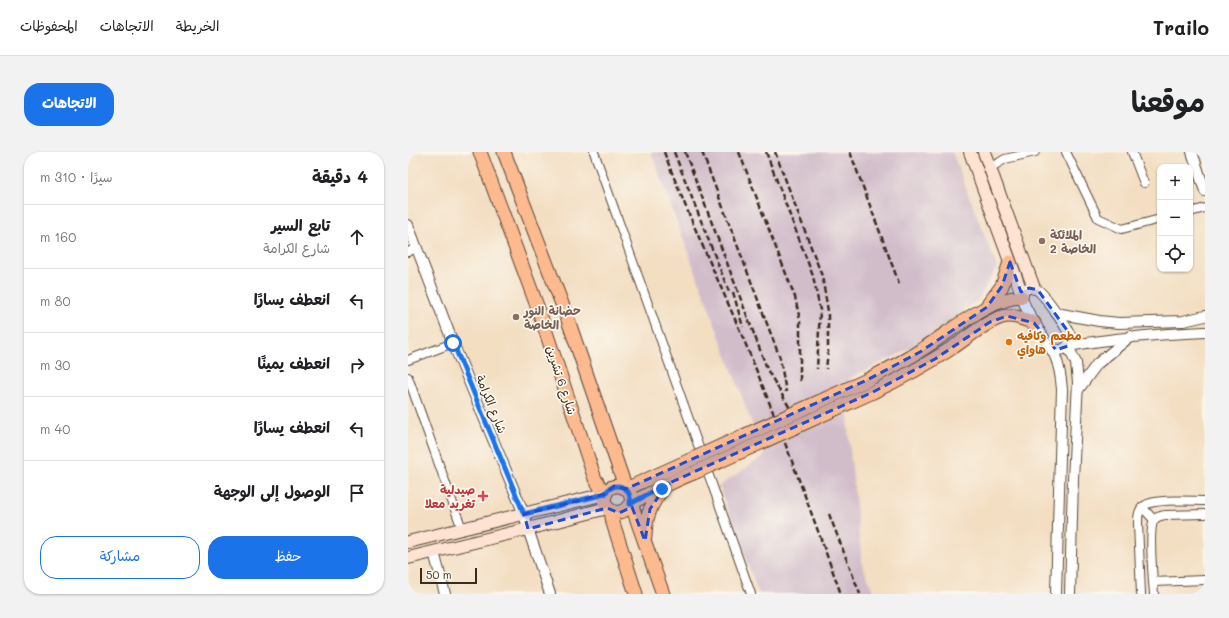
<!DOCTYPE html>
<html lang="ar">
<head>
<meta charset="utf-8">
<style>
	:root { --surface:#fff; --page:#f2f2f2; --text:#202124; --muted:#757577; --line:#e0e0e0; --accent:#1a73e8 }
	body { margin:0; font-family:Mali,"Playpen Sans Arabic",sans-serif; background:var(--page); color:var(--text); direction:rtl }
	.controls { position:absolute; right:12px; top:12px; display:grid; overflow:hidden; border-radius:8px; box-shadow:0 1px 3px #0004 }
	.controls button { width:36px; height:36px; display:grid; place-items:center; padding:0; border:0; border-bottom:1px solid var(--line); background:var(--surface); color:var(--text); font:20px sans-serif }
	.scale { position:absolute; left:12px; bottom:10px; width:57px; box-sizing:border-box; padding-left:4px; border:2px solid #3b2a1e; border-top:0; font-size:11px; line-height:14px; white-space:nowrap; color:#3b2a1e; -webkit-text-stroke:3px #fbf7ec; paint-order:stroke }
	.stop { position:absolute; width:12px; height:12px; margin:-9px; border:3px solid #1a73e8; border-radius:50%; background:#fff }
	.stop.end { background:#1a73e8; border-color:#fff; box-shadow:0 1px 4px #0008 }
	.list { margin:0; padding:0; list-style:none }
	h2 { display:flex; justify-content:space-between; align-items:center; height:52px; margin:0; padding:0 16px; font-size:17px }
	h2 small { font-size:13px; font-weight:400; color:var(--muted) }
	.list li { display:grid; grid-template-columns:26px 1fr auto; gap:12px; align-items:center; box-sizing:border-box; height:64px; padding:0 16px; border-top:1px solid var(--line) }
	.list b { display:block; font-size:15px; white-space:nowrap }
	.list p { margin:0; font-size:13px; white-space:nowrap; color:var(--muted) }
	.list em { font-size:13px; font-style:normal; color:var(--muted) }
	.actions { display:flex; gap:8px; padding:12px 16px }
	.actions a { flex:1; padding:9px 0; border:1px solid var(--accent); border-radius:16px; text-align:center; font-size:14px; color:var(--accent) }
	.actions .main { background:var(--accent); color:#fff }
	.icon { flex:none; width:22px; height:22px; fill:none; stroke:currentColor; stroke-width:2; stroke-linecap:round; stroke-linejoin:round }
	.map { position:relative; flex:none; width:797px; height:442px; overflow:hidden; direction:ltr; border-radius:16px }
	header { display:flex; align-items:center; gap:24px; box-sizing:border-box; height:56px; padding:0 20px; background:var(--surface); border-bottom:1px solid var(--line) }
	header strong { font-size:19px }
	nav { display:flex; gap:22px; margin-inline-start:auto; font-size:14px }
	.intro { display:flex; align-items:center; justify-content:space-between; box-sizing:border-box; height:96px; padding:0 24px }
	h1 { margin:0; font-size:28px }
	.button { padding:10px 18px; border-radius:16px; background:var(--accent); color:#fff; font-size:14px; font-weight:700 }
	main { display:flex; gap:24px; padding:0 24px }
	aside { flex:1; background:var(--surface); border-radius:16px; box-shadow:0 1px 3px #0004 }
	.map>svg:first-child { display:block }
</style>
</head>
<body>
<header>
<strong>Trailo</strong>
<nav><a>الخريطة</a><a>الاتجاهات</a><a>المحفوظات</a></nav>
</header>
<div class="intro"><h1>موقعنا</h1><a class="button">الاتجاهات</a></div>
<main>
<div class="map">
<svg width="797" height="442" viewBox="0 0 797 442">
	<rect width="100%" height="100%" fill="#fbf7ec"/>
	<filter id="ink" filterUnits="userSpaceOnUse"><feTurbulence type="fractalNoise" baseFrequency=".025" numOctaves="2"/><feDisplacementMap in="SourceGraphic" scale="8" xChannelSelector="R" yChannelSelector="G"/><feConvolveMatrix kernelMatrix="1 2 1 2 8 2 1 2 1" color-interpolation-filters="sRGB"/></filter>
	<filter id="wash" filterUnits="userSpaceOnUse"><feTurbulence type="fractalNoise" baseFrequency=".012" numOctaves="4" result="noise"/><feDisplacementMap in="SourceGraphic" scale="16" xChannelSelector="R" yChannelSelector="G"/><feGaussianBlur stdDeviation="0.9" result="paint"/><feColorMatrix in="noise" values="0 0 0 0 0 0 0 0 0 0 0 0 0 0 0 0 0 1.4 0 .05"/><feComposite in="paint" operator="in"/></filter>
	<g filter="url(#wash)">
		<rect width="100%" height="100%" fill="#f3dec2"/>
		<path fill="#d1bdca" d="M243 0H544L589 115 570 148 515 190 442 226 440 278 454 411 466 442H351L311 334 356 304Z"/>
	</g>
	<g filter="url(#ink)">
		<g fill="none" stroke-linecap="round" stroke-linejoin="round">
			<defs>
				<g id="minor">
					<path d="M186 0 343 442"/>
					<path d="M658 0 690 66 714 77 752 67"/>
					<path d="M724 0 736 31"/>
					<path d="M582 16 597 7 627 0"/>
					<path d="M782 60 797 56"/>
					<path d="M0 100 8 96"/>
					<path d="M0 208 45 191"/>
					<path d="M0 225 54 377"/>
					<path d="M734 355 746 368"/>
					<path d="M745 430 797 428"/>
					<path d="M733 442 730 371C730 365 730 358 736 354 746 346 783 349 797 349"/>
					<path d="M746 442C745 429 740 377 746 368 749 364 753 364 757 363L797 362"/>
				</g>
				<g id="tertiary">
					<path d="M784 0 797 39"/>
					<path d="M0 73 45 191 116 362 120 377 142 442"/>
					<path d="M648 161 691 169 711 171 775 169 797 164"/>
					<path d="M644 196C652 200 658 198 662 190 663 187 663 184 661 181 657 173 636 141 628 137 624 134 618 136 615 140 609 151 642 192 647 204 652 215 653 226 654 237L648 442"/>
					<path d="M670 238 689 212 723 184"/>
					<path d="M26 400 37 442"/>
					<path d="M662 442 665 327 670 230 668 211 660 194C706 186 751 182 797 180"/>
				</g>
				<g id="secondary">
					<path d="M562 0 614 142"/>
					<path d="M576 0 626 136"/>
					<path d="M0 390 197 342"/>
					<path d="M0 406 120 377 199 356"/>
				</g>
				<g id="primary">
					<path d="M72 0 132 162 187 327 197 342"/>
					<path d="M96 0 159 165 218 337 280 309"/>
					<path d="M579 154 594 134 602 110"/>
					<path d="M459 228C477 218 496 210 513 198 542 180 579 147 613 145"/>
					<path d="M465 240C492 227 518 213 544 196 558 187 577 170 594 165 605 162 616 167 626 171"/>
					<path d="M203 359 205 371 228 442"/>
					<path d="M237 385C237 367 243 350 256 336"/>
					<path d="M255 442 223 351C226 333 201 327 197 344 194 353 203 362 212 360 219 359 219 354 224 351 228 348 233 346 237 344 254 335 270 327 288 320"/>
				</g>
			</defs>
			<use href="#minor" stroke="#574537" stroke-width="10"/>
			<use href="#tertiary" stroke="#574537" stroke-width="12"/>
			<use href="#secondary" stroke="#574537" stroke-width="14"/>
			<use href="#primary" stroke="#574537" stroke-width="15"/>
			<use href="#minor" stroke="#fff" stroke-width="8"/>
			<use href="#tertiary" stroke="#fff" stroke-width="10"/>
			<use href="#secondary" stroke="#fee3d2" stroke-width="12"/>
			<use href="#primary" stroke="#fcba8e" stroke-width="13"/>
			<g stroke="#3b2a1e" stroke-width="2.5" stroke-dasharray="6 3" stroke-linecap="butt">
				<path d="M256 0C279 61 307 121 333 181 369 267 401 354 433 442"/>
				<path d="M266 0 321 140"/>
				<path d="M277 0 360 219 383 258"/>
				<path d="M294 0 372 206 378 240"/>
				<path d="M331 0 387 145 392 168V230"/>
				<path d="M358 0 405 124 412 158 409 217"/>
				<path d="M367 0 414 124 420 159V200L418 217"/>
				<path d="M442 0 492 134"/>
				<path d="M325 140 335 175"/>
				<path d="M421 362 452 442"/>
			</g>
			<defs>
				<g id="primary-bridge">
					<path d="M280 309 459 228"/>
					<path d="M288 320 465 240"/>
				</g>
			</defs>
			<use href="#primary-bridge" stroke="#574537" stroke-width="15" stroke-linecap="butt"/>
			<use href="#primary-bridge" stroke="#fcba8e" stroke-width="13"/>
		</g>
	</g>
	<g fill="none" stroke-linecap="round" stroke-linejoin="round" filter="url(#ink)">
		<path stroke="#1a73e8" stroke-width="5" d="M45 191 116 362 197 342C206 327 225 335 222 352L259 332 254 337"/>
	</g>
	<path fill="#1d4ed8" fill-opacity="0.2" stroke="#1d4ed8" stroke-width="3" stroke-dasharray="8 5" stroke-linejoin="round" d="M602 110 613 140 621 136 630 138 661 181 660 194 648 198 626 171 599 164 582 170 527 207 465 240 259 332 242 357 237 389 224 355 211 361 199 356 120 377 116 362 197 342 206 334 218 337 459 228 512 200 579 155 594 134Z"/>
	<g fill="#8d6e63" stroke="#fbf7ec" stroke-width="1.5">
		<circle cx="634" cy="89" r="4"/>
		<circle cx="108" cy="165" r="4"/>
	</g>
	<circle fill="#e8710a" stroke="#fbf7ec" stroke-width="1.5" cx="601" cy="190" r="4"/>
	<path fill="#e0444e" stroke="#fbf7ec" stroke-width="1.5" d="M73 338h4v4h4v4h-4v4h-4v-4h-4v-4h4z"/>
	<g text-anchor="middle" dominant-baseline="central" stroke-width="3.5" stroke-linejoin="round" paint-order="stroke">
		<g font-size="12" font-weight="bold" fill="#785e54" stroke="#fbf7ec" text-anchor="start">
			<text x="642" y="82">الملائكة<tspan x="642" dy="14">الخاصة 2</tspan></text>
			<text x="116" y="158">حضانة النور<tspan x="116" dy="14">الخاصة</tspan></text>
		</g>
		<g font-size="12" font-weight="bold" fill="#c56008" stroke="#fbf7ec" text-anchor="start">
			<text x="609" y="183">مطعم وكافيه<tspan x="609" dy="14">هاواي</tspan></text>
		</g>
		<g font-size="12" fill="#3b2a1e" stroke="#fbf7ec">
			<text transform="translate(154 228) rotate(72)">شارع 6 تشرين</text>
			<text transform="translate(84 252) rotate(68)">شارع الكرامة</text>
		</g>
		<g font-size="12" font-weight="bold" fill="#be3a42" stroke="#fbf7ec" text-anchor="end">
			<text x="67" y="337">صيدلية<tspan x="67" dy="14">تغريد معلا</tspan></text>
		</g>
	</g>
</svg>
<div class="controls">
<button>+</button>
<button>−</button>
<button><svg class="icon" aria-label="locate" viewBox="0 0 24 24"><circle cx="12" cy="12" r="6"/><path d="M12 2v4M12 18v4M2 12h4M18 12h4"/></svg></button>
</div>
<div class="scale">50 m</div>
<div class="stop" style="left:45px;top:191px"></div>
<div class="stop end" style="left:254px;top:337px"></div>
</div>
<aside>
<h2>4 دقيقة<small>سيرًا · 310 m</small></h2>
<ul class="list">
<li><svg class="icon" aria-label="ahead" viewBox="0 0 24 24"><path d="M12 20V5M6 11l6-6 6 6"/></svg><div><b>تابع السير</b><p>شارع الكرامة</p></div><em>160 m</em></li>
<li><svg class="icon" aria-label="left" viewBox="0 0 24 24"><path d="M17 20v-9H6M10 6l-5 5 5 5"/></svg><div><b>انعطف يسارًا</b></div><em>80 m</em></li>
<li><svg class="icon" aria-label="right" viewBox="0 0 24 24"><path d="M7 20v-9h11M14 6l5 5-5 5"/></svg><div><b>انعطف يمينًا</b></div><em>30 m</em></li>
<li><svg class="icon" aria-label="left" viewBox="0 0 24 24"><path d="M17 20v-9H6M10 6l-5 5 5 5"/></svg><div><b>انعطف يسارًا</b></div><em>40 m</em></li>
<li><svg class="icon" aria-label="arrive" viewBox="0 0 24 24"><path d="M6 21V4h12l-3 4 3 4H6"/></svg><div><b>الوصول إلى الوجهة</b></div></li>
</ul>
<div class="actions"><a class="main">حفظ</a><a>مشاركة</a></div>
</aside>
</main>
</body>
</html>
